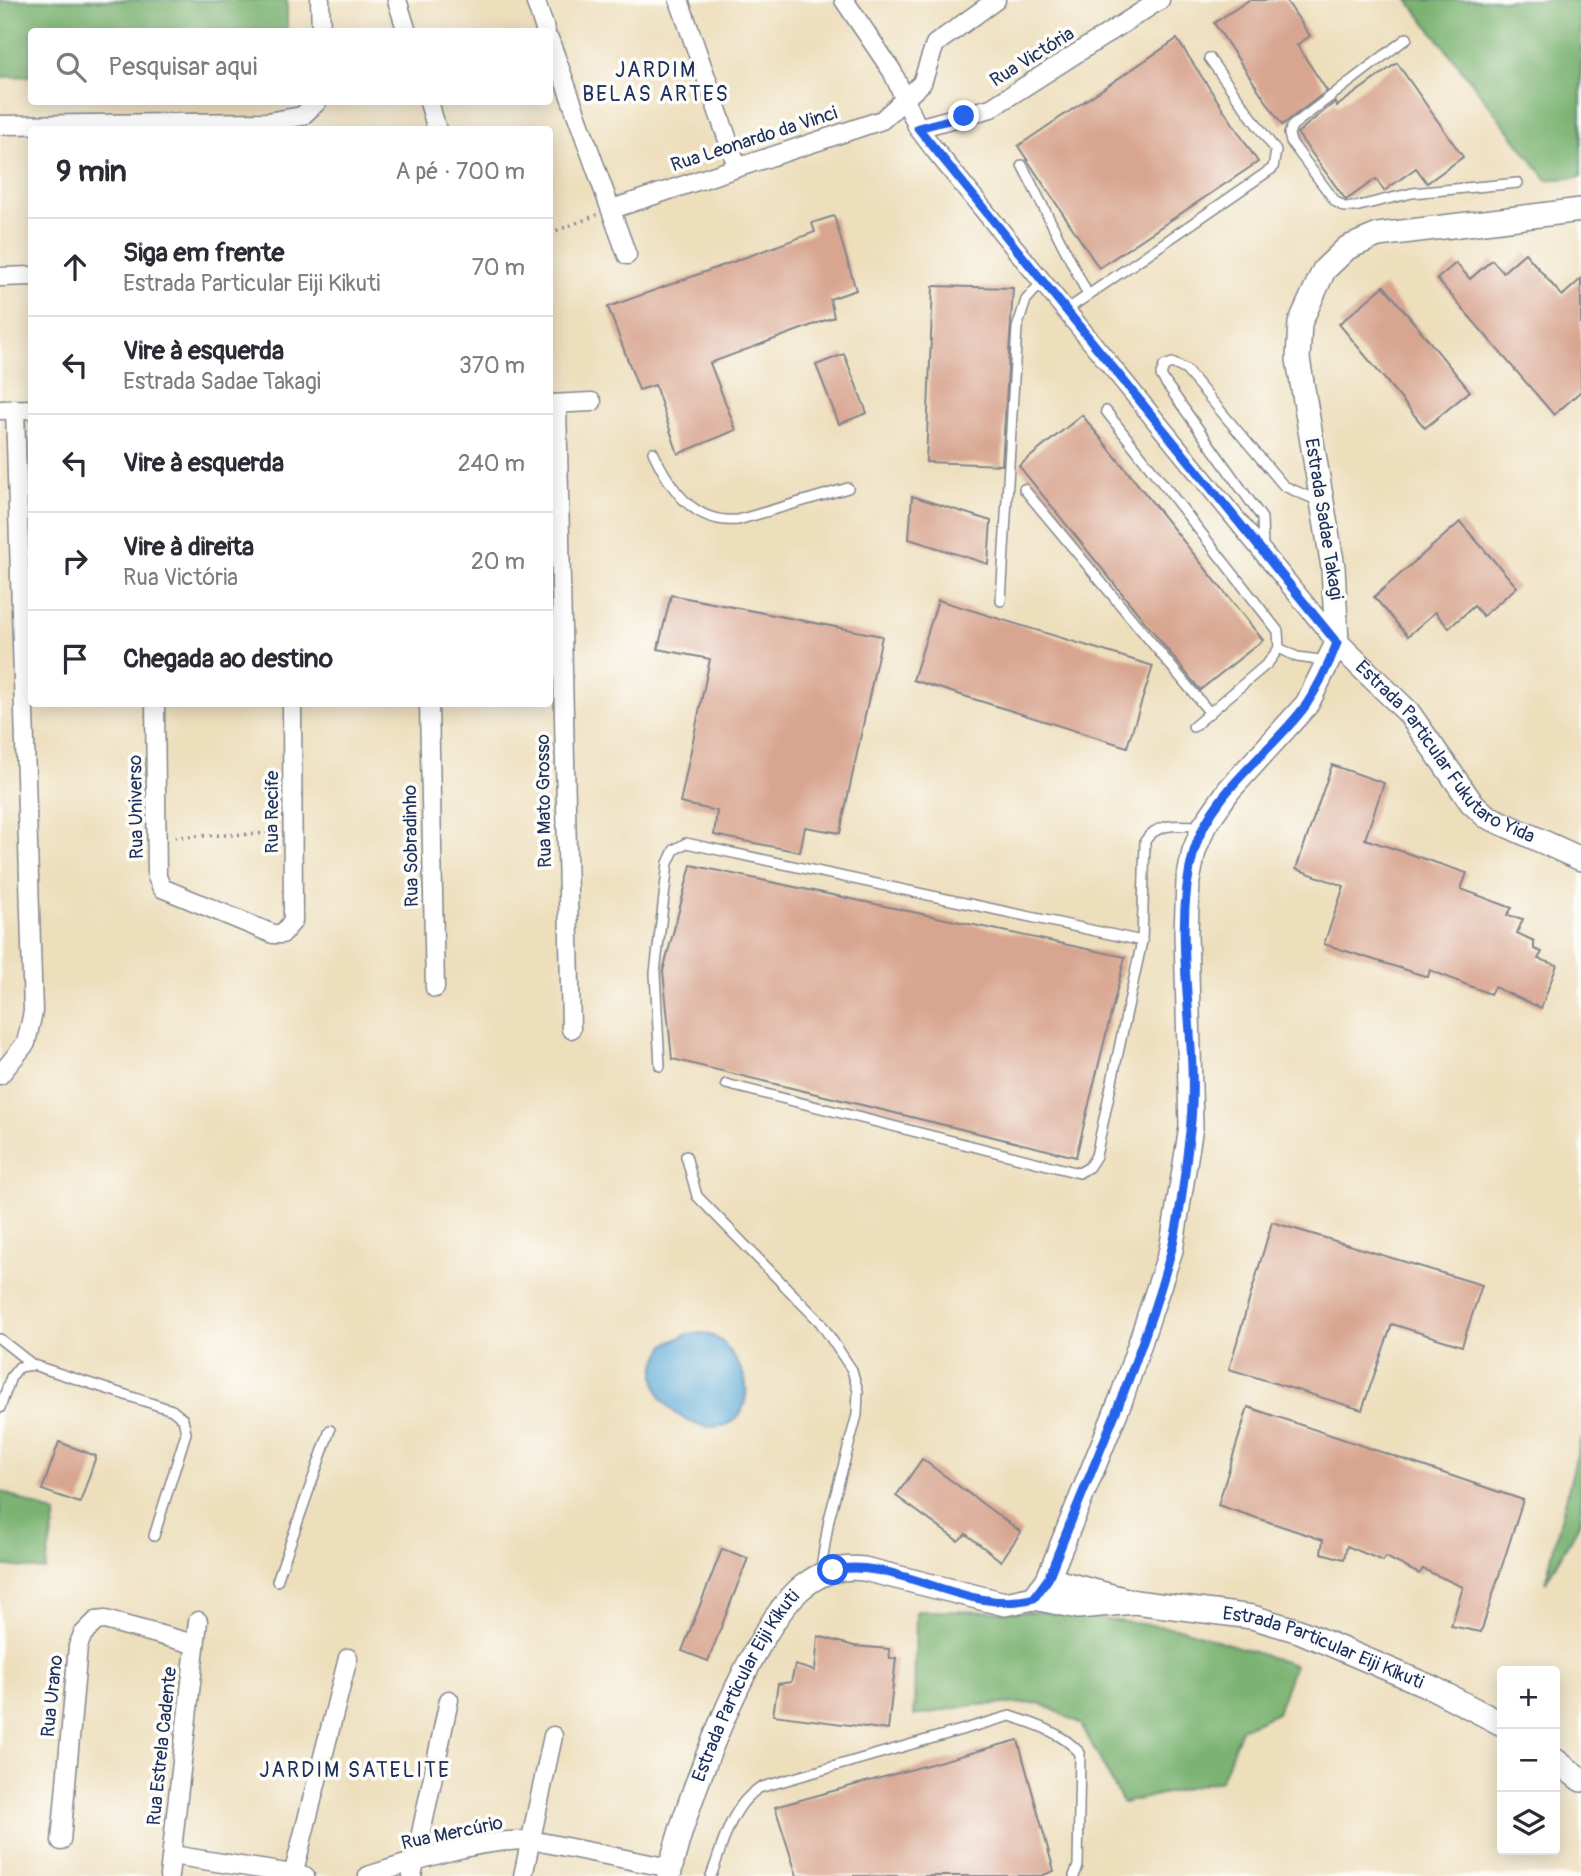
<!DOCTYPE html>
<html lang="pt">
<head>
<meta charset="utf-8">
<style>
	:root { --surface:#fff; --page:#f2f2f3; --text:#2b2b33; --muted:#7c7c81; --line:#e1e1e2 }
	body { margin:0; font-family:Pangolin,sans-serif; background:var(--page); color:var(--text) }
	.controls { position:absolute; right:21px; bottom:21px; display:grid; overflow:hidden; border-radius:7px; box-shadow:0 4px 18px #0003 }
	.controls button { width:63px; height:63px; display:grid; place-items:center; padding:0; border:0; border-bottom:2px solid var(--line); background:var(--surface); color:var(--text); font:35px sans-serif }
	.stop { position:absolute; width:21px; height:21px; margin:-16px; border:5px solid #2563eb; border-radius:50%; background:#fff }
	.stop.end { background:#2563eb; border-color:#fff; box-shadow:0 2px 7px #0008 }
	.list { margin:0; padding:0; list-style:none }
	h2 { display:flex; justify-content:space-between; align-items:center; height:91px; margin:0; padding:0 28px; font-size:30px }
	h2 small { font-size:23px; font-weight:400; color:var(--muted) }
	.list li { display:grid; grid-template-columns:46px 1fr auto; gap:21px; align-items:center; box-sizing:border-box; height:98px; padding:0 28px; border-top:2px solid var(--line) }
	.list b { display:block; font-size:26px; white-space:nowrap }
	.list p { margin:0; font-size:23px; white-space:nowrap; color:var(--muted) }
	.list em { font-size:23px; font-style:normal; color:var(--muted) }
	.icon { flex:none; width:38px; height:38px; fill:none; stroke:currentColor; stroke-width:2; stroke-linecap:round; stroke-linejoin:round }
	.map { position:relative; flex:none; width:1581px; height:1876px; overflow:hidden }
	.search { position:absolute; background:var(--surface); box-shadow:0 4px 18px #0003; left:28px; top:28px; width:525px; height:77px; display:flex; align-items:center; gap:18px; box-sizing:border-box; padding:0 24px; border-radius:7px; color:var(--muted); font-size:26px }
	.panel { position:absolute; background:var(--surface); box-shadow:0 4px 18px #0003; left:28px; top:126px; width:525px; height:581px; border-radius:7px }
	.map>svg:first-child { display:block }
</style>
</head>
<body>
<div class="map">
<svg width="1581" height="1876" viewBox="0 0 1581 1876">
	<rect width="100%" height="100%" fill="#fdfcf7"/>
	<filter id="ink" filterUnits="userSpaceOnUse"><feTurbulence type="fractalNoise" baseFrequency=".0143" numOctaves="2"/><feDisplacementMap in="SourceGraphic" scale="14" xChannelSelector="R" yChannelSelector="G"/><feConvolveMatrix kernelMatrix="1 2 1 2 8 2 1 2 1" color-interpolation-filters="sRGB"/></filter>
	<filter id="wash" filterUnits="userSpaceOnUse"><feTurbulence type="fractalNoise" baseFrequency=".00686" numOctaves="4" result="noise"/><feDisplacementMap in="SourceGraphic" scale="28" xChannelSelector="R" yChannelSelector="G"/><feGaussianBlur stdDeviation="1.57" result="paint"/><feColorMatrix in="noise" values="0 0 0 0 0 0 0 0 0 0 0 0 0 0 0 0 0 1.4 0 .05"/><feComposite in="paint" operator="in"/></filter>
	<g filter="url(#wash)">
		<rect width="100%" height="100%" fill="#eddebc"/>
		<g fill="#7bb372" stroke="#4b7168" stroke-width="2">
			<path d="M0 0H287V31L32 32 31 76 0 77Z"/>
			<path d="M1408 0H1581V177L1547 180Z"/>
			<path d="M1581 1438V1521L1545 1583Z"/>
			<path d="M0 1491 56 1514 45 1570 0 1565Z"/>
			<path d="M916 1611 1043 1612 1183 1629 1294 1665 1277 1713 1241 1729 1221 1780 1123 1803 1081 1724 1040 1703 973 1705 914 1716Z"/>
		</g>
		<path fill="#5eaad7" stroke="#3c6c9a" stroke-width="2" d="M701 1333C722 1336 729 1348 739 1366 746 1377 748 1389 745 1401 733 1460 620 1408 666 1344L688 1334Z"/>
		<g id="blocks">
			<g fill="#d8a590">
				<path d="M1249 0H1286L1310 36 1297 45 1327 91 1282 125 1214 23Z"/>
				<path d="M1177 39 1258 162 1099 268 1018 146Z"/>
				<path d="M1397 63 1463 157 1427 183 1416 168 1384 191 1376 179 1346 200 1297 133 1335 102 1337 106Z"/>
				<path d="M834 216 856 290 830 299 834 317 710 363 736 430 678 454 655 385 639 390 608 307 815 232 812 223Z"/>
				<path d="M1525 253 1562 296 1581 279V391L1554 415 1437 279 1456 263 1470 279 1492 260 1503 272Z"/>
				<path d="M933 286 1013 288 1002 465 926 462Z"/>
				<path d="M1384 286 1470 391 1425 428 1339 324Z"/>
				<path d="M844 354 867 413 839 424 816 365Z"/>
				<path d="M1082 415 1263 640 1200 690 1019 466Z"/>
				<path d="M912 496 991 521 988 564 909 539Z"/>
				<path d="M1460 522 1517 587 1483 616 1474 606 1449 628 1435 612 1408 636 1374 597Z"/>
				<path d="M671 595 882 636 840 833 805 827 800 852 714 835 717 811 680 803 710 659 658 649Z"/>
				<path d="M938 600 1153 666 1127 747 913 680Z"/>
				<path d="M1332 765 1384 783 1365 839 1467 873 1461 889 1512 908 1507 915 1523 919 1517 933 1534 941V949L1542 952 1538 959 1557 965 1541 1008 1494 987 1490 994 1430 970 1428 977 1324 944 1344 886 1296 869Z"/>
				<path d="M691 865 1125 957 1076 1157 672 1059 663 971Z"/>
				<path d="M1272 1222 1482 1285 1462 1346 1392 1324 1362 1410 1229 1369Z"/>
				<path d="M1248 1407 1523 1500 1481 1632 1451 1626 1463 1587 1423 1569 1419 1574 1386 1557 1383 1561 1347 1546 1344 1559 1321 1553 1323 1540 1218 1505Z"/>
				<path d="M59 1442 96 1456 80 1503 42 1490Z"/>
				<path d="M922 1459 1021 1532 1001 1561 966 1534 958 1541 896 1496Z"/>
				<path d="M722 1549 748 1558 708 1661 682 1651Z"/>
				<path d="M818 1636 854 1646 889 1649 890 1659 896 1658 888 1730 773 1715 778 1684 791 1682 795 1665 815 1671Z"/>
				<path d="M1018 1740 1054 1871 1041 1876H797L775 1807Z"/>
			</g>
		</g>
	</g>
	<g filter="url(#ink)">
		<use href="#blocks" fill-opacity="0" stroke="#84868d" stroke-width="2"/>
		<g fill="none" stroke-linecap="round" stroke-linejoin="round">
			<defs>
				<g id="service">
					<path d="M1407 38 1292 126 1289 134 1291 142 1335 201 1344 207H1355L1412 193 1518 183"/>
					<path d="M1022 165 1088 295"/>
					<path d="M1065 311 1273 168 1276 151 1209 58"/>
					<path d="M1106 411 1278 631 1279 648 1268 663 1193 727"/>
					<path d="M653 452C670 488 693 524 738 520L848 488"/>
					<path d="M1024 489 1210 713"/>
					<path d="M1263 550 1262 518 1165 382 1161 375 1164 366 1172 363 1186 370 1284 486 1321 502"/>
					<path d="M1001 601 1017 328 1026 300 1042 282"/>
					<path d="M1279 648 1297 657 1327 661"/>
					<path d="M660 1066 655 973 668 863 674 850 686 843 1142 941 1145 841C1158 821 1180 826 1202 826"/>
					<path d="M726 1084 1079 1173 1089 1167 1096 1156 1142 941"/>
					<path d="M686 1156 697 1196 820 1322 852 1370 858 1391 857 1415 829 1519 820 1574"/>
					<path d="M0 1339 33 1365"/>
					<path d="M0 1408 11 1377 19 1367 33 1365 172 1410 183 1419 186 1433 154 1536"/>
					<path d="M277 1581 330 1430"/>
					<path d="M711 1876C723 1845 730 1807 759 1788L1010 1716C1036 1724 1062 1733 1080 1753L1078 1866 1074 1876"/>
				</g>
				<g id="minor">
					<path d="M320 0 321 32"/>
					<path d="M397 0 407 32"/>
					<path d="M535 0 546 32"/>
					<path d="M679 0 737 166"/>
					<path d="M844 0 892 71 918 128 934 149 1337 643"/>
					<path d="M550 41 627 255"/>
					<path d="M429 102 437 130"/>
					<path d="M0 125 267 122 302 116 317 102"/>
					<path d="M918 128 991 108 1160 0"/>
					<path d="M612 209 882 120 922 83 935 44 996 0"/>
					<path d="M0 277 32 276"/>
					<path d="M550 404 592 402"/>
					<path d="M557 404 571 1029"/>
					<path d="M0 410 32 409"/>
					<path d="M155 704 157 877 162 888 273 934H282L293 921 292 704"/>
					<path d="M429 704 435 988"/>
					<path d="M0 1075 26 1043 33 1012 15 409"/>
					<path d="M61 1841 78 1646 83 1634 96 1621 105 1620 194 1644"/>
					<path d="M172 1855 305 1876"/>
					<path d="M293 1875 348 1658"/>
					<path d="M169 1876 198 1621"/>
					<path d="M368 1876C420 1859 476 1840 531 1840L670 1868"/>
					<path d="M412 1876 449 1700"/>
					<path d="M523 1876 553 1736"/>
				</g>
				<g id="tertiary">
					<path id="s1" d="M1337 643 1408 712 1471 802 1486 816 1581 859"/>
					<path id="s2" d="M1048 1579 1135 1602 1252 1617 1299 1631 1433 1688 1502 1724"/>
					<path d="M1034 1598 1048 1579 1122 1397 1171 1250 1191 1127 1186 933 1188 881 1194 851 1204 826 1229 790 1307 704 1337 643 1333 567 1298 359 1300 323 1324 270 1347 248 1378 235 1581 210"/>
					<path d="M1555 1760 1581 1780"/>
					<path id="s3" d="M669 1876C682 1809 750 1633 800 1589 820 1572 839 1566 864 1569L1005 1604 1034 1598 1078 1607 1135 1602"/>
				</g>
			</defs>
			<use href="#service" stroke="#84868d" stroke-width="12"/>
			<use href="#minor" stroke="#84868d" stroke-width="21"/>
			<use href="#tertiary" stroke="#84868d" stroke-width="26"/>
			<g stroke="#84868d" stroke-width="3.5" stroke-dasharray="2 5" stroke-linecap="butt">
				<path d="M550 233 597 215"/>
				<path d="M175 837 276 833"/>
			</g>
			<use href="#service" stroke="#fff" stroke-width="9"/>
			<use href="#minor" stroke="#fff" stroke-width="18"/>
			<use href="#tertiary" stroke="#fff" stroke-width="23"/>
		</g>
	</g>
	<g fill="none" stroke-linecap="round" stroke-linejoin="round" filter="url(#ink)">
		<path stroke="#2563eb" stroke-width="9" d="M833 1570C897 1556 969 1617 1034 1598L1048 1579C1090 1470 1141 1364 1171 1252 1181 1213 1185 1171 1190 1131 1201 1039 1169 941 1194 851 1211 791 1271 753 1306 705 1319 686 1329 664 1337 643L918 128 964 116"/>
	</g>
	<g text-anchor="middle" dominant-baseline="central" stroke-width="7" stroke-linejoin="round" paint-order="stroke">
		<g font-size="19" fill="#1b2f5e" stroke="#fdfcf7">
			<text transform="translate(1032 57) rotate(-32)">Rua Victória</text>
			<text transform="translate(754 139) rotate(-18)">Rua Leonardo da Vinci</text>
			<text transform="translate(1324 519) rotate(81)">Estrada Sadae Takagi</text>
			<text stroke="none"><textPath href="#s1" startOffset="156">Estrada Particular Fukutaro Yida</textPath></text>
			<text transform="translate(544 801) rotate(-91)">Rua Mato Grosso</text>
			<text transform="translate(136 807) rotate(-91)">Rua Universo</text>
			<text transform="translate(272 812) rotate(-90)">Rua Recife</text>
			<text transform="translate(411 846) rotate(-91)">Rua Sobradinho</text>
			<text stroke="none"><textPath href="#s2" startOffset="285">Estrada Particular Eiji Kikuti</textPath></text>
			<text stroke="none"><textPath href="#s3" startOffset="206">Estrada Particular Eiji Kikuti</textPath></text>
			<text transform="translate(52 1696) rotate(-84)">Rua Urano</text>
			<text transform="translate(162 1746) rotate(-84)">Rua Estrela Cadente</text>
			<text transform="translate(452 1833) rotate(-12)">Rua Mercúrio</text>
		</g>
		<g font-size="21" letter-spacing="2" fill="#1b2f5e" stroke="#fdfcf7">
			<text x="656" y="70">JARDIM<tspan x="656" dy="24">BELAS ARTES</tspan></text>
			<text x="355" y="1770">JARDIM SATELITE</text>
		</g>
	</g>
</svg>
<div class="controls">
<button>+</button>
<button>−</button>
<button><svg class="icon" aria-label="layers" viewBox="0 0 24 24"><path d="M12 4l9 5-9 5-9-5zM3 14l9 5 9-5"/></svg></button>
</div>
<div class="stop" style="left:833px;top:1570px"></div>
<div class="stop end" style="left:964px;top:116px"></div>
<div class="search"><svg class="icon" aria-label="search" viewBox="0 0 24 24"><circle cx="10" cy="10" r="6"/><path d="M15 15l6 6"/></svg>Pesquisar aqui</div>
<section class="panel">
<h2>9 min<small>A pé · 700 m</small></h2>
<ul class="list">
<li><svg class="icon" aria-label="ahead" viewBox="0 0 24 24"><path d="M12 20V5M6 11l6-6 6 6"/></svg><div><b>Siga em frente</b><p>Estrada Particular Eiji Kikuti</p></div><em>70 m</em></li>
<li><svg class="icon" aria-label="left" viewBox="0 0 24 24"><path d="M17 20v-9H6M10 6l-5 5 5 5"/></svg><div><b>Vire à esquerda</b><p>Estrada Sadae Takagi</p></div><em>370 m</em></li>
<li><svg class="icon" aria-label="left" viewBox="0 0 24 24"><path d="M17 20v-9H6M10 6l-5 5 5 5"/></svg><div><b>Vire à esquerda</b></div><em>240 m</em></li>
<li><svg class="icon" aria-label="right" viewBox="0 0 24 24"><path d="M7 20v-9h11M14 6l5 5-5 5"/></svg><div><b>Vire à direita</b><p>Rua Victória</p></div><em>20 m</em></li>
<li><svg class="icon" aria-label="arrive" viewBox="0 0 24 24"><path d="M6 21V4h12l-3 4 3 4H6"/></svg><div><b>Chegada ao destino</b></div></li>
</ul>
</section>
</div>
</body>
</html>
